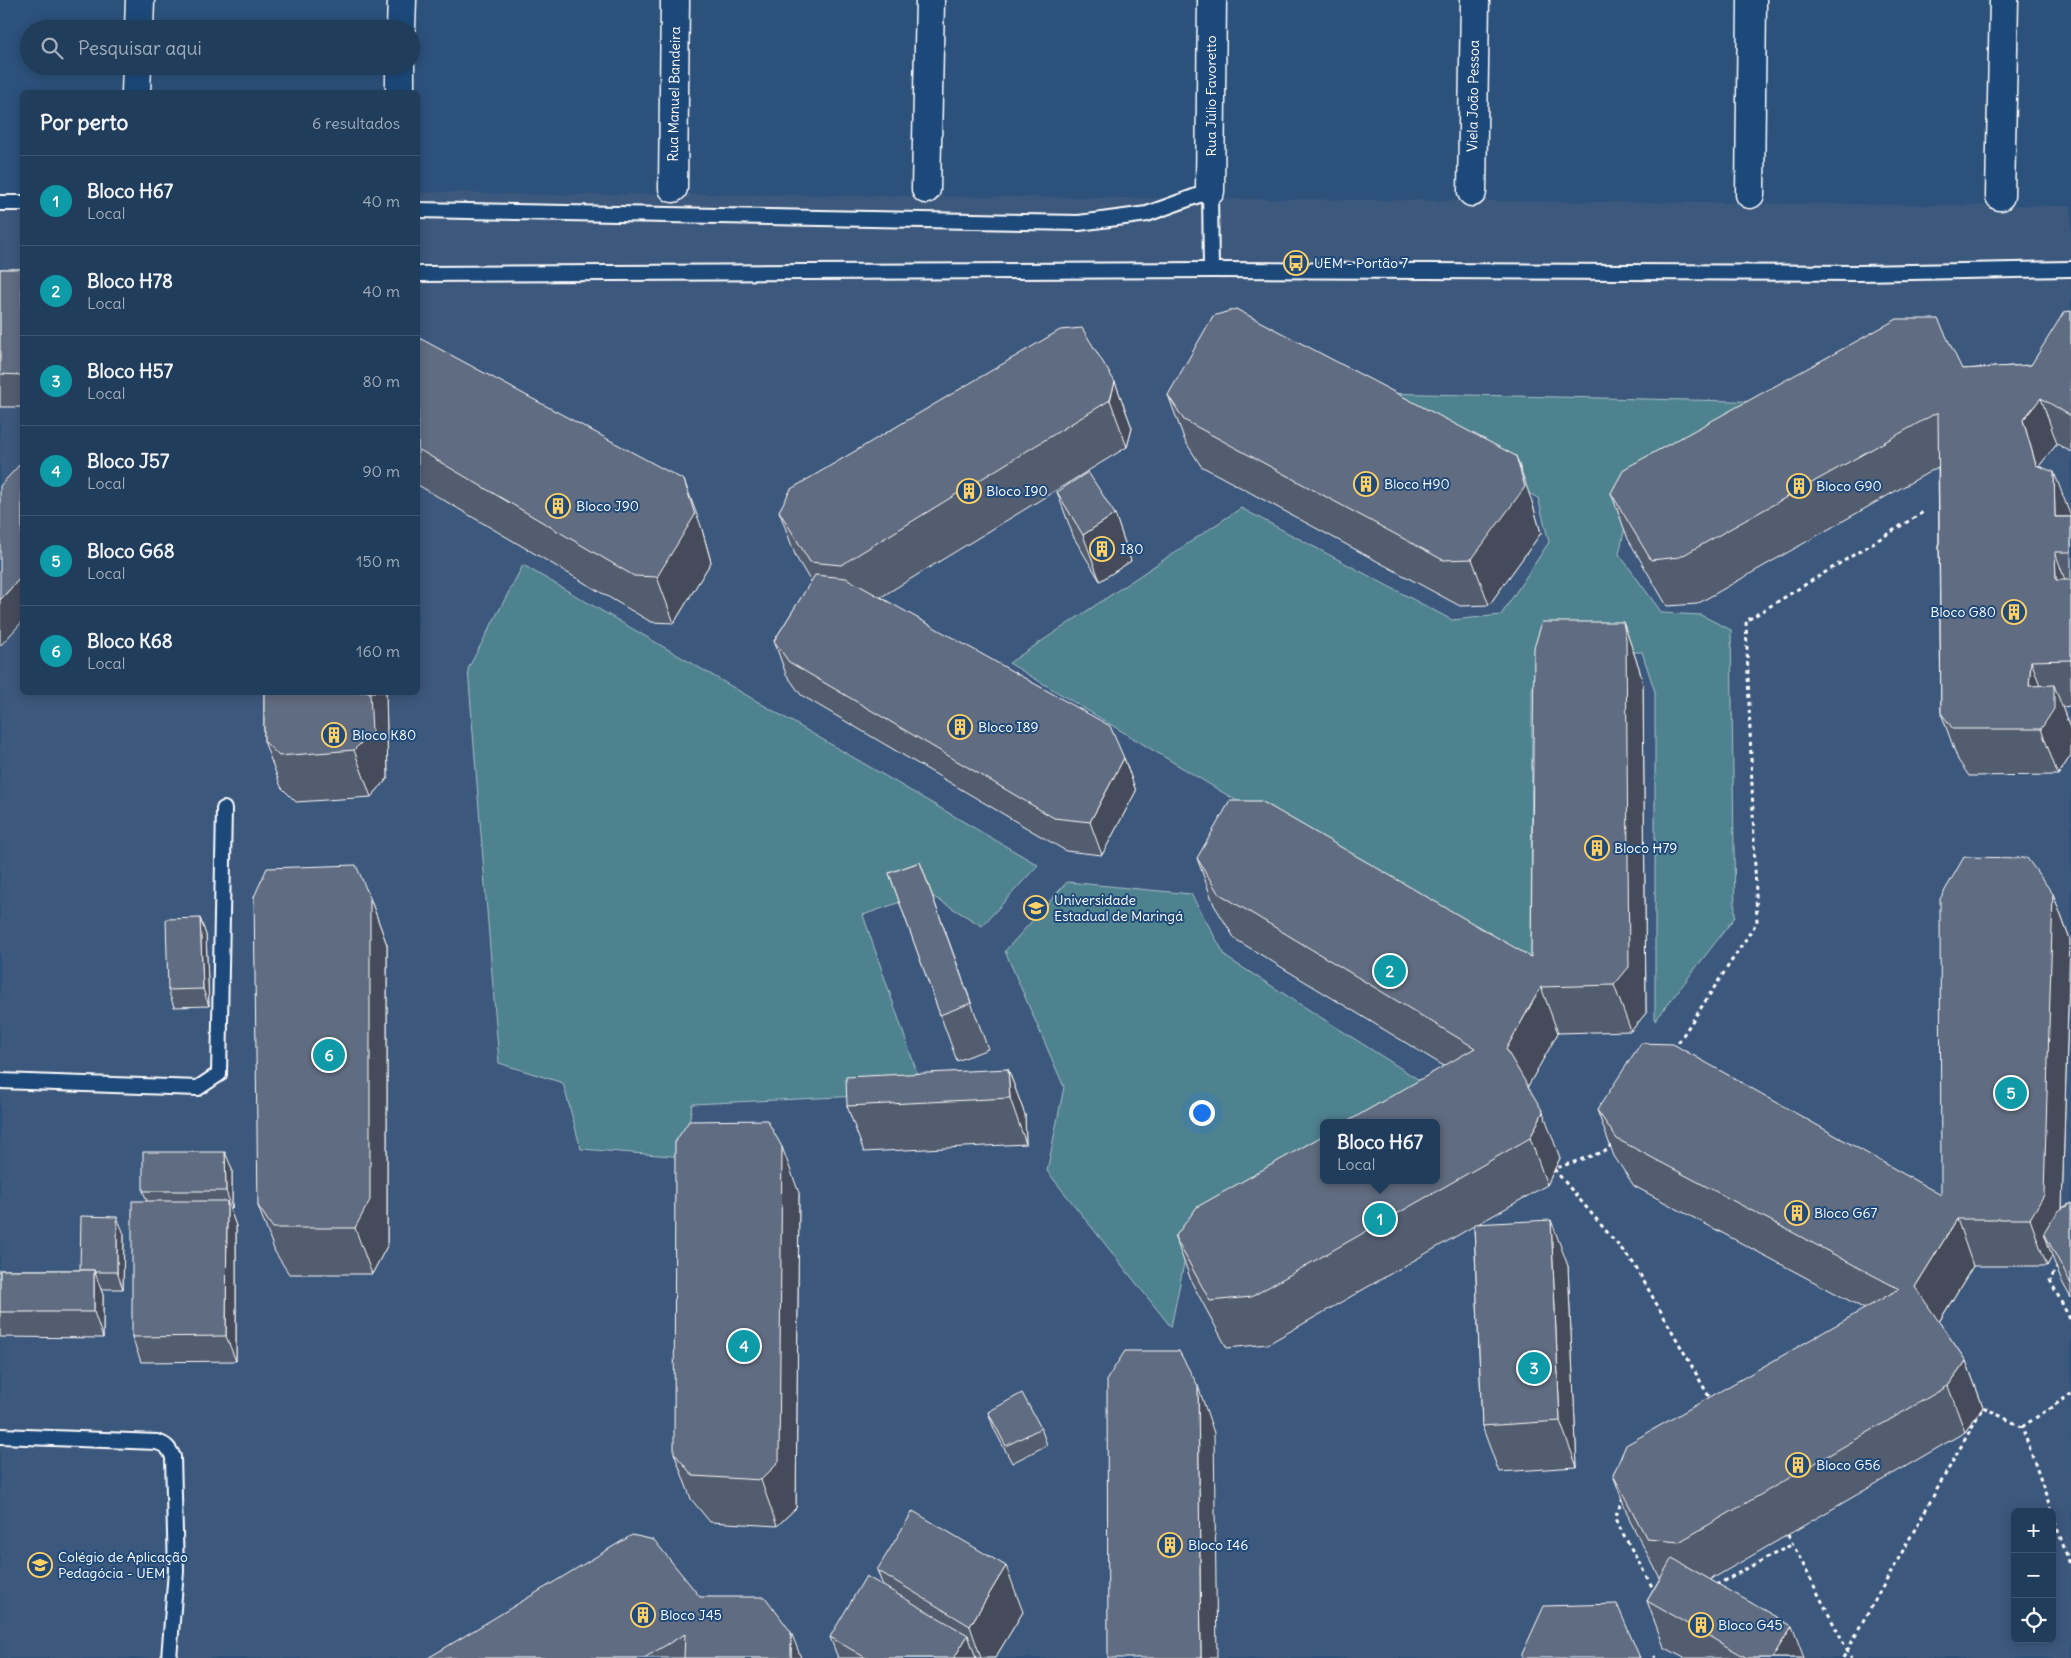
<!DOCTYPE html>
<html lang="pt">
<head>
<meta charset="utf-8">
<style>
	:root { --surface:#213d5c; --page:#2d4865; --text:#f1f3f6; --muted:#a2aebb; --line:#3e5672; --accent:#8abfa5 }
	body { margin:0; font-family:Delius,sans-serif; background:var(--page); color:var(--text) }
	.controls { position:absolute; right:15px; bottom:15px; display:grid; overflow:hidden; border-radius:8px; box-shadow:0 2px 12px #0003 }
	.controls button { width:45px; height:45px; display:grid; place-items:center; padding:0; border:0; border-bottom:1px solid var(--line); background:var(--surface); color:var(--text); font:25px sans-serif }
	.you { position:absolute; left:1201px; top:1112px; width:18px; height:18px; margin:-12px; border:4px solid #fff; border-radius:50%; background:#1a73e8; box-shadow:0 0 0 8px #1a73e833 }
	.badge { display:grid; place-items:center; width:32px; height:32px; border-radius:50%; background:var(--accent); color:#fff; font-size:16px; font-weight:700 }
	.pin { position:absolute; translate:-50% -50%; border:2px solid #fff; box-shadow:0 1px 5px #0006 }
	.popup { position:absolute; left:1320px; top:1119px; width:120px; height:65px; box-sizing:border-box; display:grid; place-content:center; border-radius:8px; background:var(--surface); filter:drop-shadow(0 1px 4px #0005); font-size:16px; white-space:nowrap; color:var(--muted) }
	.popup b { font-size:19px; color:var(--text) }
	.popup::after { content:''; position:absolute; left:50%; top:100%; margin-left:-10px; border:10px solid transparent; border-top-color:var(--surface) }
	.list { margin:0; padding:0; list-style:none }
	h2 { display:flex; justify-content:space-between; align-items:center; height:65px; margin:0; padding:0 20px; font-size:21px }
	h2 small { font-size:16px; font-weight:400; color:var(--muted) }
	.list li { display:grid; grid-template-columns:32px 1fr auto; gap:15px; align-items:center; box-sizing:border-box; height:90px; padding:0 20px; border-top:1px solid var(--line) }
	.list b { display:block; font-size:19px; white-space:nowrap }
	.list p { margin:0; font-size:16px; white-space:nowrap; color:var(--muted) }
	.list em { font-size:16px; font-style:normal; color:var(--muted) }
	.icon { flex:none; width:28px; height:28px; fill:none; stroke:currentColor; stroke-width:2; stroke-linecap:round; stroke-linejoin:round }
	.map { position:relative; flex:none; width:2071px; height:1658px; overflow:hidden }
	.search { position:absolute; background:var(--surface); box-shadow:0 2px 12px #0003; left:20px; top:20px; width:400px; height:55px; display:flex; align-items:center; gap:12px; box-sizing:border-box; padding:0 18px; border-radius:28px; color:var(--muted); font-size:19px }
	.panel { position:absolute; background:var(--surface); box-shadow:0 2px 12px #0003; left:20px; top:90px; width:400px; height:605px; border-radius:8px }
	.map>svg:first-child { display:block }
</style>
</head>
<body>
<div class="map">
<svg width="2071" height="1658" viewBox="0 0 2071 1658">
	<rect width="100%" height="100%" fill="#2c517b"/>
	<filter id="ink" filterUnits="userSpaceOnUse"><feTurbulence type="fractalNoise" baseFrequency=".02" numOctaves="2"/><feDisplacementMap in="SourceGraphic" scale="10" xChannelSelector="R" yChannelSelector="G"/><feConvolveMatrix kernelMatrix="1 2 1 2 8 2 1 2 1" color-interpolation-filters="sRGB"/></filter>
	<g filter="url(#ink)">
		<path fill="#3c597d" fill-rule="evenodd" d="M444 192 540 195 675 194 2071 206V1658H0V195L22 196V692H418V193ZM1324 1123H1436V1180H1324ZM2015 1512H2052V1639H2015Z"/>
		<g fill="#4f828f" stroke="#a7c0c7">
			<path d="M1337 392 1820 403 1628 514 1619 554 1662 613 1701 615 1731 630 1735 917 1655 1021V692L1642 652 1546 653 1532 690 1531 979 1009 663 1241 508 1452 620 1501 615 1549 542 1538 498Z"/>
			<path d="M523 565 1038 865 982 926 927 893 863 915 924 1093 692 1104 684 1157 581 1149 563 1083 499 1063 468 669Z"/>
			<path d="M1067 882 1191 894 1226 957 1449 1099 1408 1123H1324V1171L1187 1249 1171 1327 1047 1171 1064 1087 1005 951Z"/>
		</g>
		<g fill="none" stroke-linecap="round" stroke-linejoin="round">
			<defs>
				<g id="lane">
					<path d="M0 203H22"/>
					<path d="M418 210 1079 223 1147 214 1210 191 1211 270"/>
					<path d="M418 274 1211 270 1860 273 2071 269"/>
					<path d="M0 1081 198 1088 219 1074 224 809"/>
					<path d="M0 1436 157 1442C166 1445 169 1448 173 1457L176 1571 169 1658"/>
				</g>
				<g id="street">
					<path d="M139 29 140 0"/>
					<path d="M401 29 402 0"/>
					<path d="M136 92 137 66"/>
					<path d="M400 92V66"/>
					<path d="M673 188 675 0"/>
					<path d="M926 189 930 0"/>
					<path d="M1210 191 1212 0"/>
					<path d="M1472 192 1475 0"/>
					<path d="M1750 194 1752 0"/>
					<path d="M2000 196 2004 0"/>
				</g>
			</defs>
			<use href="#lane" stroke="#fff" stroke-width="18"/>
			<use href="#street" stroke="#fff" stroke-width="31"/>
			<g stroke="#fff" stroke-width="3" stroke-dasharray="4 4" stroke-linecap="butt">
				<path d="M1674 1049 1757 922 1746 621 1925 511"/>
				<path d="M1611 1144 1608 1150 1554 1169 1634 1264 1711 1400"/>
				<path d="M2058 1266 2050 1280 2071 1321"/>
				<path d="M2022 1427 2071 1394"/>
				<path d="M1623 1497 1615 1519 1655 1592"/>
				<path d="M2052 1514 2071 1567"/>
				<path d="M1788 1535 1851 1658"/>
				<path d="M1716 1585 1793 1544"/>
				<path d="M1654 1656 1655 1658"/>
				<path d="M1843 1658 1983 1407 2022 1427 2052 1512"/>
			</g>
			<use href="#lane" stroke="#1f4a7a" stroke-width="14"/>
			<use href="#street" stroke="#1f4a7a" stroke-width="28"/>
		</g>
		<g fill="#535d6f" stroke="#fff">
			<rect x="0" y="269" width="22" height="138"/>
			<path d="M2071 311V452L2057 444 2039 466 2071 517V706L2062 707 2071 731V755L2058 775 1969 776 1958 760 1941 713 1938 467 1697 604 1667 606 1628 539 1611 493 1962 369 2031 365Z"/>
			<path d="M418 338 701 526 711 562 674 623 651 622 418 485Z"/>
			<path d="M1115 382 1132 428 1127 447 881 597 1124 758 1136 791 1102 855 1066 851 801 695 786 674 774 641 811 582 796 557 779 511Z"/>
			<path d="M1168 395 1532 502 1541 533 1489 605 1460 606 1201 466 1185 441Z"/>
			<path d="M1057 492 1115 514 1131 561 1100 581 1074 538Z"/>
			<path d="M1623 622 1639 668 1643 685 1646 1013 1631 1031 1558 1033 1528 1086 1560 1158 1547 1185 1478 1224 1568 1266 1577 1467 1499 1472 1482 1426 1474 1226 1268 1344 1227 1348 1192 1283 1175 1237 1444 1066 1235 939 1214 905 1197 858 1531 957Z"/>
			<path d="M264 692H386L388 778 371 797 296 802 281 787 264 741Z"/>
			<path d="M920 862 988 1049 957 1061 889 873Z"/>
			<path d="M2053 894 2070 940 2062 1208 2071 1203V1298L2061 1280 2052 1256 2047 1266H1973L1939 1322 1966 1361 1983 1407 1965 1432 1710 1580 1804 1658H1684L1664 1647 1647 1601 1660 1578 1630 1521 1613 1475 1865 1309 1634 1186 1614 1156 1597 1110 1941 1195Z"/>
			<path d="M370 898 387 945V1246L372 1274H289L275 1252 258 1206Z"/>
			<path d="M200 918 206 935 209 1006 174 1007 168 990Z"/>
			<path d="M1008 1069 1025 1115 1026 1144 864 1152 847 1106Z"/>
			<path d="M232 1169V1208H229L236 1226V1361L141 1362 132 1337 147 1201 143 1191Z"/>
			<path d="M799 1193 796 1508 777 1526 710 1522 691 1499 674 1453Z"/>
			<path d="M124 1234 123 1289H101L103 1295V1338L0 1337V1270H80Z"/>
			<path d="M988 1412 1041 1428 1047 1445 1012 1463 994 1429Z"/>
			<path d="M877 1570 1023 1612 995 1658H838L830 1637 883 1586Z"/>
			<path d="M700 1597 801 1658H428Z"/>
		</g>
		<g fill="#444c5a" stroke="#fff">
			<path d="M1115 382 1132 428 1127 447 1110 400Z"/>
			<path d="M2041 398 2057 444 2039 466 2036 465 2023 420Z"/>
			<path d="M1516 456 1532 502 1541 533 1489 605 1472 559Z"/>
			<path d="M2054 472 2071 517H2055Z"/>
			<path d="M684 480 701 526 711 562 674 623 657 577Z"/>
			<path d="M1115 514 1131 561 1100 581 1083 535Z"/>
			<path d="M2055 552 2071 597 2056 580Z"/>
			<path d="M22 576V622L0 646V600Z"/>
			<path d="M1623 622 1639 668 1643 685 1646 1013 1631 1031 1614 985Z"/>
			<path d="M2031 661 2048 707 2054 685 2071 731V755L2058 775 2041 729 2029 686Z"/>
			<path d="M370 692H386L388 778 371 797 354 750Z"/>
			<path d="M1124 758 1136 791 1102 855 1090 822Z"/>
			<path d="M2053 894 2070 940 2061 1241 2044 1233 2052 1256 2047 1266 2030 1219Z"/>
			<path d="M370 898 387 945V1246L372 1274 355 1228Z"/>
			<path d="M200 918 206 935 209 1006 203 989Z"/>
			<path d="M1541 987 1558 1033 1523 1095 1506 1049Z"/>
			<path d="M1008 1069 1025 1115 1026 1144 1010 1098Z"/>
			<path d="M1543 1112 1560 1158 1547 1185 1530 1138Z"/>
			<path d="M782 1147 799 1193 796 1508 777 1526 761 1480Z"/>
			<path d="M225 1152 232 1169V1208L226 1191Z"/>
			<path d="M227 1201 236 1226V1361L226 1336Z"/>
			<path d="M117 1217 124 1234 123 1289 117 1272Z"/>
			<path d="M1957 1219 1973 1266 1932 1333 1915 1287Z"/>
			<path d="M1551 1220 1568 1266 1577 1467 1560 1421Z"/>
			<path d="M94 1270 103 1295V1338L94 1312Z"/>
			<path d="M1966 1361 1983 1407 1965 1432 1948 1386Z"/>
			<path d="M1198 1386 1214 1433 1217 1658H1201Z"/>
			<path d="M1006 1566 1023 1612 995 1658H981L970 1626Z"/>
			<path d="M1792 1626 1804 1658H1772Z"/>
			<path d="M791 1632 801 1658H791Z"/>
			<path d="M968 1635 976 1658H954Z"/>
		</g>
		<g fill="#616c81" stroke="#fff">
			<path d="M0 269H22V375L0 374Z"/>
			<path d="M1236 309 1516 456 1525 487 1472 559 1443 560 1184 420 1168 395 1213 316Z"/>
			<path d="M2071 311V416L2041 398 2023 420 2036 465 2054 472 2055 517H2071V552H2055L2056 580H2071V660L2031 661 2029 686 2054 685V709L2041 729H1953L1941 713 1938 412 1680 557 1651 560 1611 493 1624 469 1897 319H1938L1962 369 2031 365 2064 312Z"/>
			<path d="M1082 328 1115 382 1110 400 841 565 810 562 779 511 791 489 1060 330Z"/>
			<path d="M418 338 421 339 684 480 695 515 657 577 634 576 418 449Z"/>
			<path d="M22 462V576L0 600V486Z"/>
			<path d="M1088 472 1115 514 1083 535 1057 492Z"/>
			<path d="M815 575 846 578 1110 726 1124 758 1090 822 1054 818 789 662 774 641Z"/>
			<path d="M1542 622H1623L1626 639 1629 967 1614 985 1541 987 1506 1049 1543 1112 1530 1138 1251 1297 1210 1301 1175 1237 1197 1207 1324 1135V1180H1436V1123H1345L1475 1048 1218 893 1197 858 1230 801H1261L1531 957 1534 648Z"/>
			<path d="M264 692H370L372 732 354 750 279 756 264 741Z"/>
			<path d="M1964 857 2027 858 2053 894 2044 1195 2030 1219H1957L1915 1287 1966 1361 1948 1386 1679 1542 1647 1539 1613 1475 1626 1445 1899 1289 1617 1139 1597 1110 1641 1043 1673 1044 1941 1195 1940 899Z"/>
			<path d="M920 862 971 1003 940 1015 889 873Z"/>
			<path d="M356 865 370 898V1200L355 1228H273L258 1206 254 897 267 868Z"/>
			<path d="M200 918 203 989 168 990 166 919Z"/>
			<path d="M1008 1069 1010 1098 847 1106 846 1077Z"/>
			<path d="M767 1120 782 1147 779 1462 761 1480 693 1476 674 1453 675 1142 689 1121Z"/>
			<path d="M143 1152H225L226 1191H143Z"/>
			<path d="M132 1201H227L226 1336 132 1337Z"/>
			<path d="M2071 1203V1284L2044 1233 2058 1211Z"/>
			<path d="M81 1216 117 1217V1272H94V1270H80Z"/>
			<path d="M1551 1220 1560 1421 1482 1426 1474 1224Z"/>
			<rect x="0" y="1270" width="94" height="42"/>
			<path d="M1125 1351H1179L1198 1386 1201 1658H1108L1107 1379Z"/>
			<path d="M1022 1393 1041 1428 1006 1446 988 1412Z"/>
			<path d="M913 1511 1006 1566 970 1626 877 1570Z"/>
			<path d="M632 1535 654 1540 700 1597H765L791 1632V1658H684L685 1634 644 1658H428Z"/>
			<path d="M1672 1558 1792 1626 1772 1658H1747L1647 1601Z"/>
			<path d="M866 1576 968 1635 954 1658H866L830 1637Z"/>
			<path d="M1617 1604 1640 1658H1522V1654L1544 1606Z"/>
		</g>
	</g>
	<defs>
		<symbol id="bus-ring" viewBox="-11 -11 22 22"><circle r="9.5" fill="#1f4a7a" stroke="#ffd166" stroke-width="1.5"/><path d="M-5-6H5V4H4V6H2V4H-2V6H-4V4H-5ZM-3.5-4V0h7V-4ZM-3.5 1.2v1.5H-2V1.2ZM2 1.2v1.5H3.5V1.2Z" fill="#ffd166"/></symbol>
		<symbol id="building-ring" viewBox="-11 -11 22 22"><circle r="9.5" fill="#1f4a7a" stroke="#ffd166" stroke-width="1.5"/><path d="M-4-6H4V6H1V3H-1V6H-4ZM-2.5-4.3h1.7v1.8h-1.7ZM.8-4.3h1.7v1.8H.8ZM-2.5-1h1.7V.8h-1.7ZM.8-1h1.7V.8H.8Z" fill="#ffd166"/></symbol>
		<symbol id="university-ring" viewBox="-11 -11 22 22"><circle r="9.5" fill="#1f4a7a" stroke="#ffd166" stroke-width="1.5"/><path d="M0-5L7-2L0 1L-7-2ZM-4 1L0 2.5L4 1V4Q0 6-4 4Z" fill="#ffd166"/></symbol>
		<symbol id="school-ring" viewBox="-11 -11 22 22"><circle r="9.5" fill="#1f4a7a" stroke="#ffd166" stroke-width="1.5"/><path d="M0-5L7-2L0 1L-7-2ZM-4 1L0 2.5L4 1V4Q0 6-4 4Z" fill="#ffd166"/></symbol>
	</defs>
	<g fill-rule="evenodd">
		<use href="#bus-ring" x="1282" y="249" width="28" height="28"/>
		<use href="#building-ring" x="1352" y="470" width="28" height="28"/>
		<use href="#building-ring" x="1785" y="472" width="28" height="28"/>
		<use href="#building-ring" x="955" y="477" width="28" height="28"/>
		<use href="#building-ring" x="544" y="492" width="28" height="28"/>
		<use href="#building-ring" x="1088" y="535" width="28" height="28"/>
		<use href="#building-ring" x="2000" y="598" width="28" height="28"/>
		<use href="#building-ring" x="946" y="713" width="28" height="28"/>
		<use href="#building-ring" x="320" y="721" width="28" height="28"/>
		<use href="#building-ring" x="1583" y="834" width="28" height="28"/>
		<use href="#university-ring" x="1022" y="894" width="28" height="28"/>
		<use href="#building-ring" x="1783" y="1199" width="28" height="28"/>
		<use href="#building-ring" x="1784" y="1451" width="28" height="28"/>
		<use href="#building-ring" x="1156" y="1531" width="28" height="28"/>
		<use href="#school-ring" x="26" y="1551" width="28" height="28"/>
		<use href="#building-ring" x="629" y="1601" width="28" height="28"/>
		<use href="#building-ring" x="1687" y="1611" width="28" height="28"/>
	</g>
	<g text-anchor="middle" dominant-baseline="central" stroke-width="4" stroke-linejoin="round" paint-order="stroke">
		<g font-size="14" fill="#fff" stroke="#1f4a7a">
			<text transform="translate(674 94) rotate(-89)">Rua Manuel Bandeira</text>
			<text transform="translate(1211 96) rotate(-90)">Rua Júlio Favoretto</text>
			<text transform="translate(1473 96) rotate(-89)">Viela João Pessoa</text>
		</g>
		<g font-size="14" fill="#fff" stroke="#1f4a7a" text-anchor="start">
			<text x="1314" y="263">UEM - Portão 7</text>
			<text x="1384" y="484">Bloco H90</text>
			<text x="1816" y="486">Bloco G90</text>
			<text x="986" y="491">Bloco I90</text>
			<text x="576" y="506">Bloco J90</text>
			<text x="1120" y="549">I80</text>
			<text x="1996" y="612" text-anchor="end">Bloco G80</text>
			<text x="978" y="727">Bloco I89</text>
			<text x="352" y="735">Bloco K80</text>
			<text x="1614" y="848">Bloco H79</text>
			<text x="1054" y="900">Universidade<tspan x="1054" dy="16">Estadual de Maringá</tspan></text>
			<text x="1814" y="1213">Bloco G67</text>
			<text x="1816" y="1465">Bloco G56</text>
			<text x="1188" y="1545">Bloco I46</text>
			<text x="58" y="1557">Colégio de Aplicação<tspan x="58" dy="16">Pedagócia - UEM</tspan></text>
			<text x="660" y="1615">Bloco J45</text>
			<text x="1718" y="1625">Bloco G45</text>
		</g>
	</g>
</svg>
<div class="controls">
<button>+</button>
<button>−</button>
<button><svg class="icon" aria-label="locate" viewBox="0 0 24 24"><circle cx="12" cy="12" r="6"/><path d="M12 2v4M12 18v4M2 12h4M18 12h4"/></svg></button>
</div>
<div class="you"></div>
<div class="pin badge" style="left:1380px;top:1219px;background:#0f9aa8">1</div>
<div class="popup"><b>Bloco H67</b>Local</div>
<div class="pin badge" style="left:1390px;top:971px;background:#0f9aa8">2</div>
<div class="pin badge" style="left:1534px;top:1368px;background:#0f9aa8">3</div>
<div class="pin badge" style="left:744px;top:1346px;background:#0f9aa8">4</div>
<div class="pin badge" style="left:2011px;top:1093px;background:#0f9aa8">5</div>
<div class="pin badge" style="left:329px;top:1055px;background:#0f9aa8">6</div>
<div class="search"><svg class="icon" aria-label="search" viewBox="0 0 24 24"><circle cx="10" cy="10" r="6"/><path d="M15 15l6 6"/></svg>Pesquisar aqui</div>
<section class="panel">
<h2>Por perto<small>6 resultados</small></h2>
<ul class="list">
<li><span class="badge" style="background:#0f9aa8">1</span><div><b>Bloco H67</b><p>Local</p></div><em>40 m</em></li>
<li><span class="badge" style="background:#0f9aa8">2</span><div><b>Bloco H78</b><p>Local</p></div><em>40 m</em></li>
<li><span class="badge" style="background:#0f9aa8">3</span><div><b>Bloco H57</b><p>Local</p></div><em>80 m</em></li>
<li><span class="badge" style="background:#0f9aa8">4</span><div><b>Bloco J57</b><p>Local</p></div><em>90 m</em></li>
<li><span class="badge" style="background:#0f9aa8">5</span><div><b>Bloco G68</b><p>Local</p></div><em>150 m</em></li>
<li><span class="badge" style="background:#0f9aa8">6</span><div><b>Bloco K68</b><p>Local</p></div><em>160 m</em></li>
</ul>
</section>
</div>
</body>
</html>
